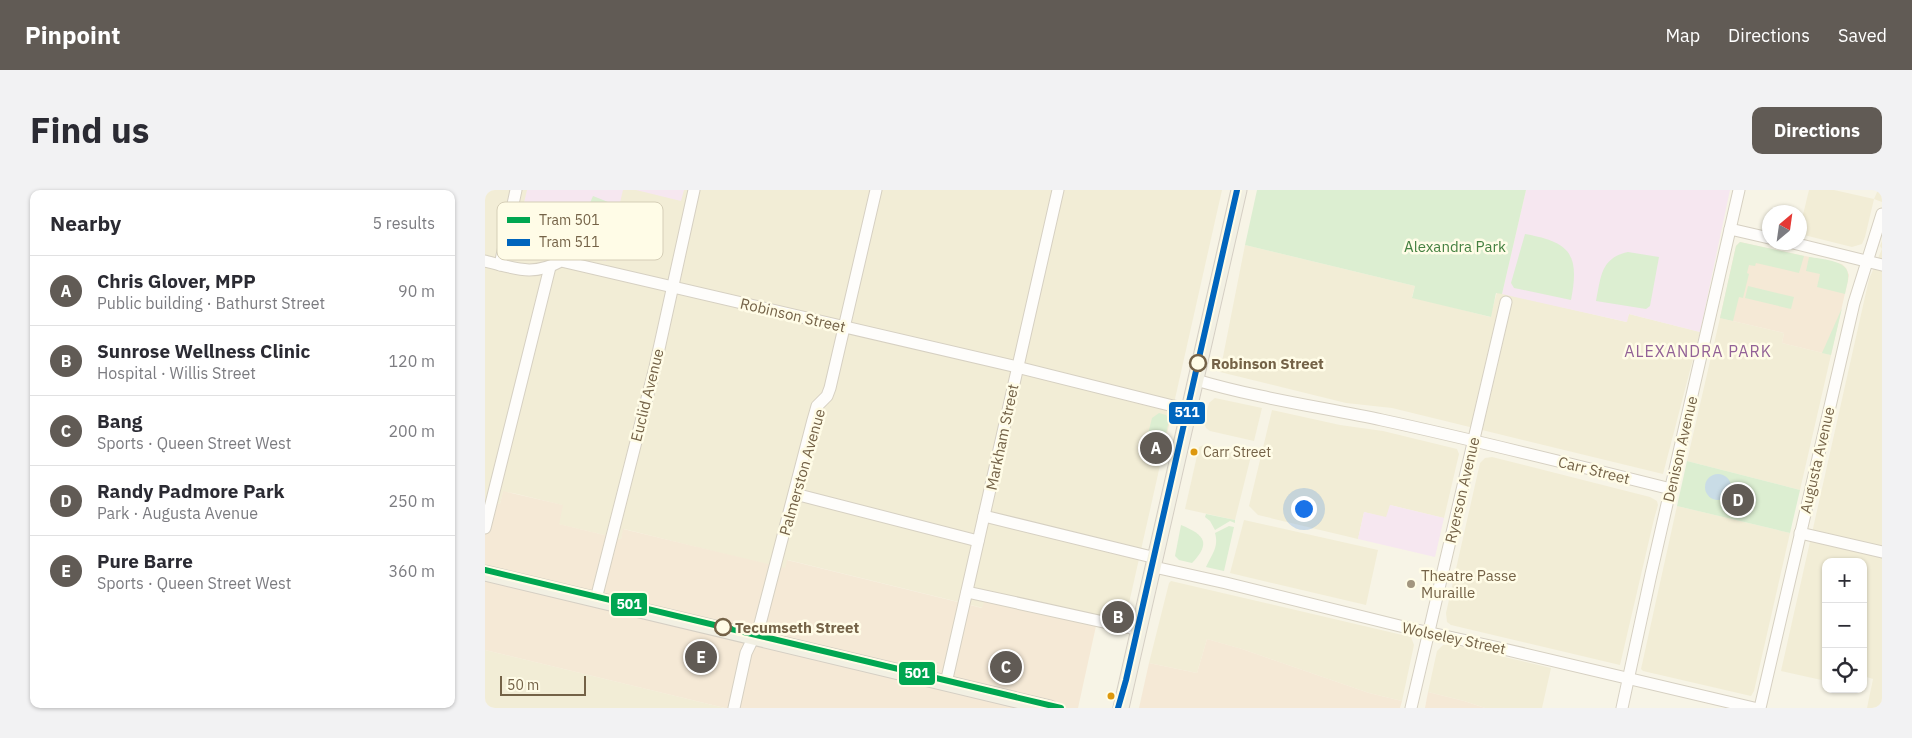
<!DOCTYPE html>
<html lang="en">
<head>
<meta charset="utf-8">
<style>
	:root { --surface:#fff; --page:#f2f2f3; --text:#2b2b33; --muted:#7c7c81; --line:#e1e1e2; --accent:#615b55 }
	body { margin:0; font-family:"IBM Plex Sans",sans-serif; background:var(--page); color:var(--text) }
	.controls { position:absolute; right:15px; bottom:15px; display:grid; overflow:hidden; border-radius:10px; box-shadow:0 1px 4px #0004 }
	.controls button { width:45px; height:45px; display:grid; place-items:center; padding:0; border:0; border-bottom:1px solid var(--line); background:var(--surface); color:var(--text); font:25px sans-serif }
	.compass { position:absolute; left:1277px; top:15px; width:45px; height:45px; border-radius:50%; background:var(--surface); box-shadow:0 1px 4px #0004; rotate:29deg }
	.scale { position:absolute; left:15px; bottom:12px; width:86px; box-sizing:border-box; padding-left:5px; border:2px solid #746247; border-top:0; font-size:14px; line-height:18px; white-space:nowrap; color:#746247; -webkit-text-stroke:4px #fffce7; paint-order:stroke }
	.you { position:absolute; left:818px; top:318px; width:18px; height:18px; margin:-12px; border:4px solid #fff; border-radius:50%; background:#1a73e8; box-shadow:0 0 0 8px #1a73e833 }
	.badge { display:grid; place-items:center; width:32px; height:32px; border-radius:50%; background:var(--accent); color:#fff; font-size:16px; font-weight:700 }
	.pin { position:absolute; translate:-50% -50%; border:2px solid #fff; box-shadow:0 1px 5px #0006 }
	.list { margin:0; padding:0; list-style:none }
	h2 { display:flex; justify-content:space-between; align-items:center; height:65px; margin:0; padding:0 20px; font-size:21px }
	h2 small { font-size:16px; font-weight:400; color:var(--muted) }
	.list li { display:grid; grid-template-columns:32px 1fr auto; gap:15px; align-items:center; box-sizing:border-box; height:70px; padding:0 20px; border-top:1px solid var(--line) }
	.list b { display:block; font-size:19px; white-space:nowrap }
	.list p { margin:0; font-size:16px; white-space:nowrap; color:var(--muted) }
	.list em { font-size:16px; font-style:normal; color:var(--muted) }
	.icon { flex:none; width:28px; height:28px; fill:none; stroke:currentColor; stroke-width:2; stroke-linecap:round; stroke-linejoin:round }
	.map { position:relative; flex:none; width:1397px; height:518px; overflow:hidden; border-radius:10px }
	header { display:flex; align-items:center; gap:30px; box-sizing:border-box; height:70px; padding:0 25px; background:var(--accent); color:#fff }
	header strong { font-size:24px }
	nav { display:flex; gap:28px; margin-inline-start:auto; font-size:18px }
	.intro { display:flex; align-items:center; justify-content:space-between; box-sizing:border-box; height:120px; padding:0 30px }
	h1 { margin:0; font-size:35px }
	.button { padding:12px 22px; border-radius:10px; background:var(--accent); color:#fff; font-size:18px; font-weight:700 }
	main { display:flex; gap:30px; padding:0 30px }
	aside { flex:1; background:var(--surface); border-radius:10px; box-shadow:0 1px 4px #0004 }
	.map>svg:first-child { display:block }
</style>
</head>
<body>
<header>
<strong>Pinpoint</strong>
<nav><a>Map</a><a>Directions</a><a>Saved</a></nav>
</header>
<div class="intro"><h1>Find us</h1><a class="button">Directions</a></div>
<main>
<aside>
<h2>Nearby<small>5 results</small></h2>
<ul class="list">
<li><span class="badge">A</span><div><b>Chris Glover, MPP</b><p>Public building · Bathurst Street</p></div><em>90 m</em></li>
<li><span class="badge">B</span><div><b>Sunrose Wellness Clinic</b><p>Hospital · Willis Street</p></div><em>120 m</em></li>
<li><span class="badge">C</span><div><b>Bang</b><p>Sports · Queen Street West</p></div><em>200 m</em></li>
<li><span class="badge">D</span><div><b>Randy Padmore Park</b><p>Park · Augusta Avenue</p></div><em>250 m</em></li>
<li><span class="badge">E</span><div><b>Pure Barre</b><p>Sports · Queen Street West</p></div><em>360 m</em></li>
</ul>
</aside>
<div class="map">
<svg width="1397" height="518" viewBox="0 0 1397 518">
	<rect width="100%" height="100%" fill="#f7f4e6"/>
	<g fill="#f2edd6">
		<path d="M0 0H737L640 431 614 425 611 436 500 410 498 418 303 370 300 379 139 339 136 349 73 334 77 315 28 303 18 302 15 314 0 310Z"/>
		<path d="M1324 0H1349L1389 9 1393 0H1397V12L1389 9 1380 47 1377 54 1367 57 1315 44V37Z"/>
		<path d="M1397 51V518H1382L1388 489 1378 486V372H1341V491L1296 481 1384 89 1397 59 1395 56Z"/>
		<path d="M760 55 930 96 927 107 1005 127 1012 102 1141 132 1144 124 1215 142 1178 284 907 218 861 213 735 182Z"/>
		<path d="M1235 128 1299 143 1297 153 1346 165 1315 300 1202 271Z"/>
		<path d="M730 208 777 218 769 251 725 241 721 238 719 233 724 213Z"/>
		<path d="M787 220 855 235 898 241 972 259 974 264 959 328 905 315 902 328 879 322 873 349 773 325 764 316Z"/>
		<path d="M721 254 766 266 750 330 700 319 714 257Z"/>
		<path d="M1007 267 1165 307 1172 311 1173 315 1169 329 1135 475 966 435 962 432 961 423 995 273 1000 268Z"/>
		<path d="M1192 316 1305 343 1269 501 1266 506 1158 481 1156 479Z"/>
		<path d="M759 330 893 360 881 415 745 383Z"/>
		<path d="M686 391 926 447 929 455 917 511 884 503 757 459 722 449 712 483 664 473 684 393Z"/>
		<path d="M958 455H969L1066 478 1057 518H1000L979 511 943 502 952 461Z"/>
		<path d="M0 460 145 495 240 518H0Z"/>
	</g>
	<g fill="#f5e9d6">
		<path d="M1255 52 1357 74 1361 78 1364 85 1363 90 1346 165 1297 153 1299 143 1235 128 1251 56Z"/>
		<path d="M18 301 78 315 74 334 136 349 138 339 300 378 302 370 497 418 500 410 611 436 593 518H240L0 460V310L15 314Z"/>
		<path d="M722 449 757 459 884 503 917 511 915 518H654L664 473 712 483Z"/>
		<path d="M943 502 979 511 1000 518H940Z"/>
	</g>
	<g fill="#f6e7f0">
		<path d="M42 0H138L121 71 30 50Z"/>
		<path d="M151 0H199L196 11Z"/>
		<path d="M1041 0H1245L1215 142 1144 124 1142 132 1017 104Z"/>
		<path d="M905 315 959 328 950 367 873 349 879 322 901 327Z"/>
	</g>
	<g fill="#dceed1">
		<path d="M772 0H1041L1017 104 1011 103 1006 127 927 108 930 96 760 55Z"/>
		<path d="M108 6 123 12 117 28 114 30 102 25 101 22Z"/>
		<path d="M1040 44C1085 52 1095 64 1086 110L1029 98 1026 93Z"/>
		<path d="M1255 52 1319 66 1314 83 1271 73 1270 76 1264 75 1262 83 1264 84 1258 108 1254 107 1248 131 1235 128 1251 56Z"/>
		<path d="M1143 62 1174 67 1165 116 1161 119 1111 111C1116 88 1115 68 1143 62Z"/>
		<path d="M1324 67C1335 69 1362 70 1363 84 1364 90 1361 98 1360 104L1332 97 1335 84 1321 81Z"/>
		<path d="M1263 96 1309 107 1306 119 1260 108Z"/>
		<path d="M1357 118 1346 165 1337 163Z"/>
		<path d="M674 223 681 225 684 230 680 249 663 244 667 228Z"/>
		<path d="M1202 271 1315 300 1305 343 1192 316Z"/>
		<path d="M721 324 750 330V333L745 331 730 340 725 331 720 327Z"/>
		<path d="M696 335C720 345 726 353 707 373L694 370 690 366Z"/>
		<path d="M744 336 749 337 739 381 721 377C727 364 734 357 730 343Z"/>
	</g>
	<circle fill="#c9dce6" cx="1233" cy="297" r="13"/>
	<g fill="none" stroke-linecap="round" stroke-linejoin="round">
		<defs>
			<g id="minor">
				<path d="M1245 39 1284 48"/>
				<path d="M1304 52 1397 75"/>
				<path d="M0 71C30 78 47 87 76 71L532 177 688 216 704 219"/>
				<path d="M15 75 31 0"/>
				<path d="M711 190C772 208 835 217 897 230 994 251 1090 275 1186 299"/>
				<path d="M310 304 493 351"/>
				<path d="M499 326 671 368"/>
				<path d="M0 338 65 77"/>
				<path d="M1315 343 1397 362"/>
				<path d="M669 377 741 393 923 438 1010 457 1269 518"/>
				<path d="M482 402 655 440"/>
				<path d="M111 409 170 177 209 0"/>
				<path d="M461 493 573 0"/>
				<path d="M249 518 261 463 275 434 328 230 332 216 342 206 345 198 391 0"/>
				<path d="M926 518 1021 112"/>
				<path d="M1137 518 1166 384 1254 0"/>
				<path d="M1275 518 1369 113 1397 24"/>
			</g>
			<g id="major">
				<path d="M0 383 565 518"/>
				<path d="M636 518 754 0"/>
			</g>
		</defs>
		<use href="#minor" stroke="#d6d0c2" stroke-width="13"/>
		<use href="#major" stroke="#d5cfc4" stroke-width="17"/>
		<use href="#minor" stroke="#fefdfb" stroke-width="11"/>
		<use href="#major" stroke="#f2f0e3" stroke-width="15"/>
		<defs>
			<path id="tram-1" d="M0 380 576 518"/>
			<path id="tram-2" d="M633 518 641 490 752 0"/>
		</defs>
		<use href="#tram-1" stroke="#fffce7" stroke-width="10"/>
		<use href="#tram-2" stroke="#fffce7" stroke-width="10"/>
		<use href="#tram-1" stroke="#00a651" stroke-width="6"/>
		<use href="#tram-2" stroke="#0065bd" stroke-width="6"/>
	</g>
	<g fill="#fffce7" stroke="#746247" stroke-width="2.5">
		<circle cx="713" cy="173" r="8"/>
		<circle cx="238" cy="437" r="8"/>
	</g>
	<g fill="#dd980e" stroke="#fffce7" stroke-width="2">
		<circle cx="709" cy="262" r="4.5"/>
		<circle cx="626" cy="506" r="4.5"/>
	</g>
	<circle fill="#a2957f" stroke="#fffce7" stroke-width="2" cx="926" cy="394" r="5"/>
	<g text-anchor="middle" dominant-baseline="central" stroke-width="5" stroke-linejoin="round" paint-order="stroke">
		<g font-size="14" fill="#746247" stroke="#fffce7" text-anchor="start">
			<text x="718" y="262">Carr Street</text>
		</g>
		<g font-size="15" fill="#448041" stroke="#fffce7">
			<text x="970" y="56">Alexandra Park</text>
		</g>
		<g font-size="15" fill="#746247" stroke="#fffce7">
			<text transform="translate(308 125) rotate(13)">Robinson Street</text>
			<text transform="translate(162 205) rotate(-76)">Euclid Avenue</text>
			<text transform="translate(517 247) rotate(-78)">Markham Street</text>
			<text transform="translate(1195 259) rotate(-77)">Denison Avenue</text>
			<text transform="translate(1332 270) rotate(-77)">Augusta Avenue</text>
			<text transform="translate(1109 280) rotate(14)">Carr Street</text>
			<text transform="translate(317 282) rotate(-74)">Palmerston Avenue</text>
			<text transform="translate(977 300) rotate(-77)">Ryerson Avenue</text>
			<text transform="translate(969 448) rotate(12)">Wolseley Street</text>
		</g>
		<g font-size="15" font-weight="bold" fill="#746247" stroke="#fffce7" text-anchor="start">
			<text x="726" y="173">Robinson Street</text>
			<text x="250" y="437">Tecumseth Street</text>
		</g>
		<g font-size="15" fill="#746247" stroke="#fffce7" text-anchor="start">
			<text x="936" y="385">Theatre Passe<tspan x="936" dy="17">Muraille</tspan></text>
		</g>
		<g font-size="16" letter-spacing="1" fill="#936297" stroke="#fffce7">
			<text x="1213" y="161">ALEXANDRA PARK</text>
		</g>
	</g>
	<rect x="12" y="12" width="166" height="58" rx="8" fill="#fffce7" stroke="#d5ceb7" stroke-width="1"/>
	<rect x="22" y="27" width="23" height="6" fill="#00a651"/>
	<rect x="22" y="49" width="23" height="7" fill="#0065bd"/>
	<g font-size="14" fill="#746247">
		<text x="54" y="35">Tram 501</text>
		<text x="54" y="57">Tram 511</text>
	</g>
	<g stroke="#fffce7" stroke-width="2">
		<rect x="683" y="211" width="38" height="24" rx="5" fill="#0065bd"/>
		<rect x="125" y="402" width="38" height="25" rx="5" fill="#00a651"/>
		<rect x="413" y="471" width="38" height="25" rx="5" fill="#00a651"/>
	</g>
	<g font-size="14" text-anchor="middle" font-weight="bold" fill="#fff">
		<text x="702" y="227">511</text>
		<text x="144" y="419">501</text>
		<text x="432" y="488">501</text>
	</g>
</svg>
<div class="controls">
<button>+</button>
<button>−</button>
<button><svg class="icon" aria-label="locate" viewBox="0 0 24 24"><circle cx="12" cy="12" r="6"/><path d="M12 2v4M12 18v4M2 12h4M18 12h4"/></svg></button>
</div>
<svg class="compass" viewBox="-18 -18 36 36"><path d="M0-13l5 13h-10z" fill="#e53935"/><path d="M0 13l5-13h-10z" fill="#7c7c81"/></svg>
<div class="scale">50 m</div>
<div class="you"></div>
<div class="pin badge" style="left:671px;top:258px">A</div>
<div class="pin badge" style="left:633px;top:427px">B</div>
<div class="pin badge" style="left:521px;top:477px">C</div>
<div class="pin badge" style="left:1253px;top:310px">D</div>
<div class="pin badge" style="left:216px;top:467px">E</div>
</div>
</main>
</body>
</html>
